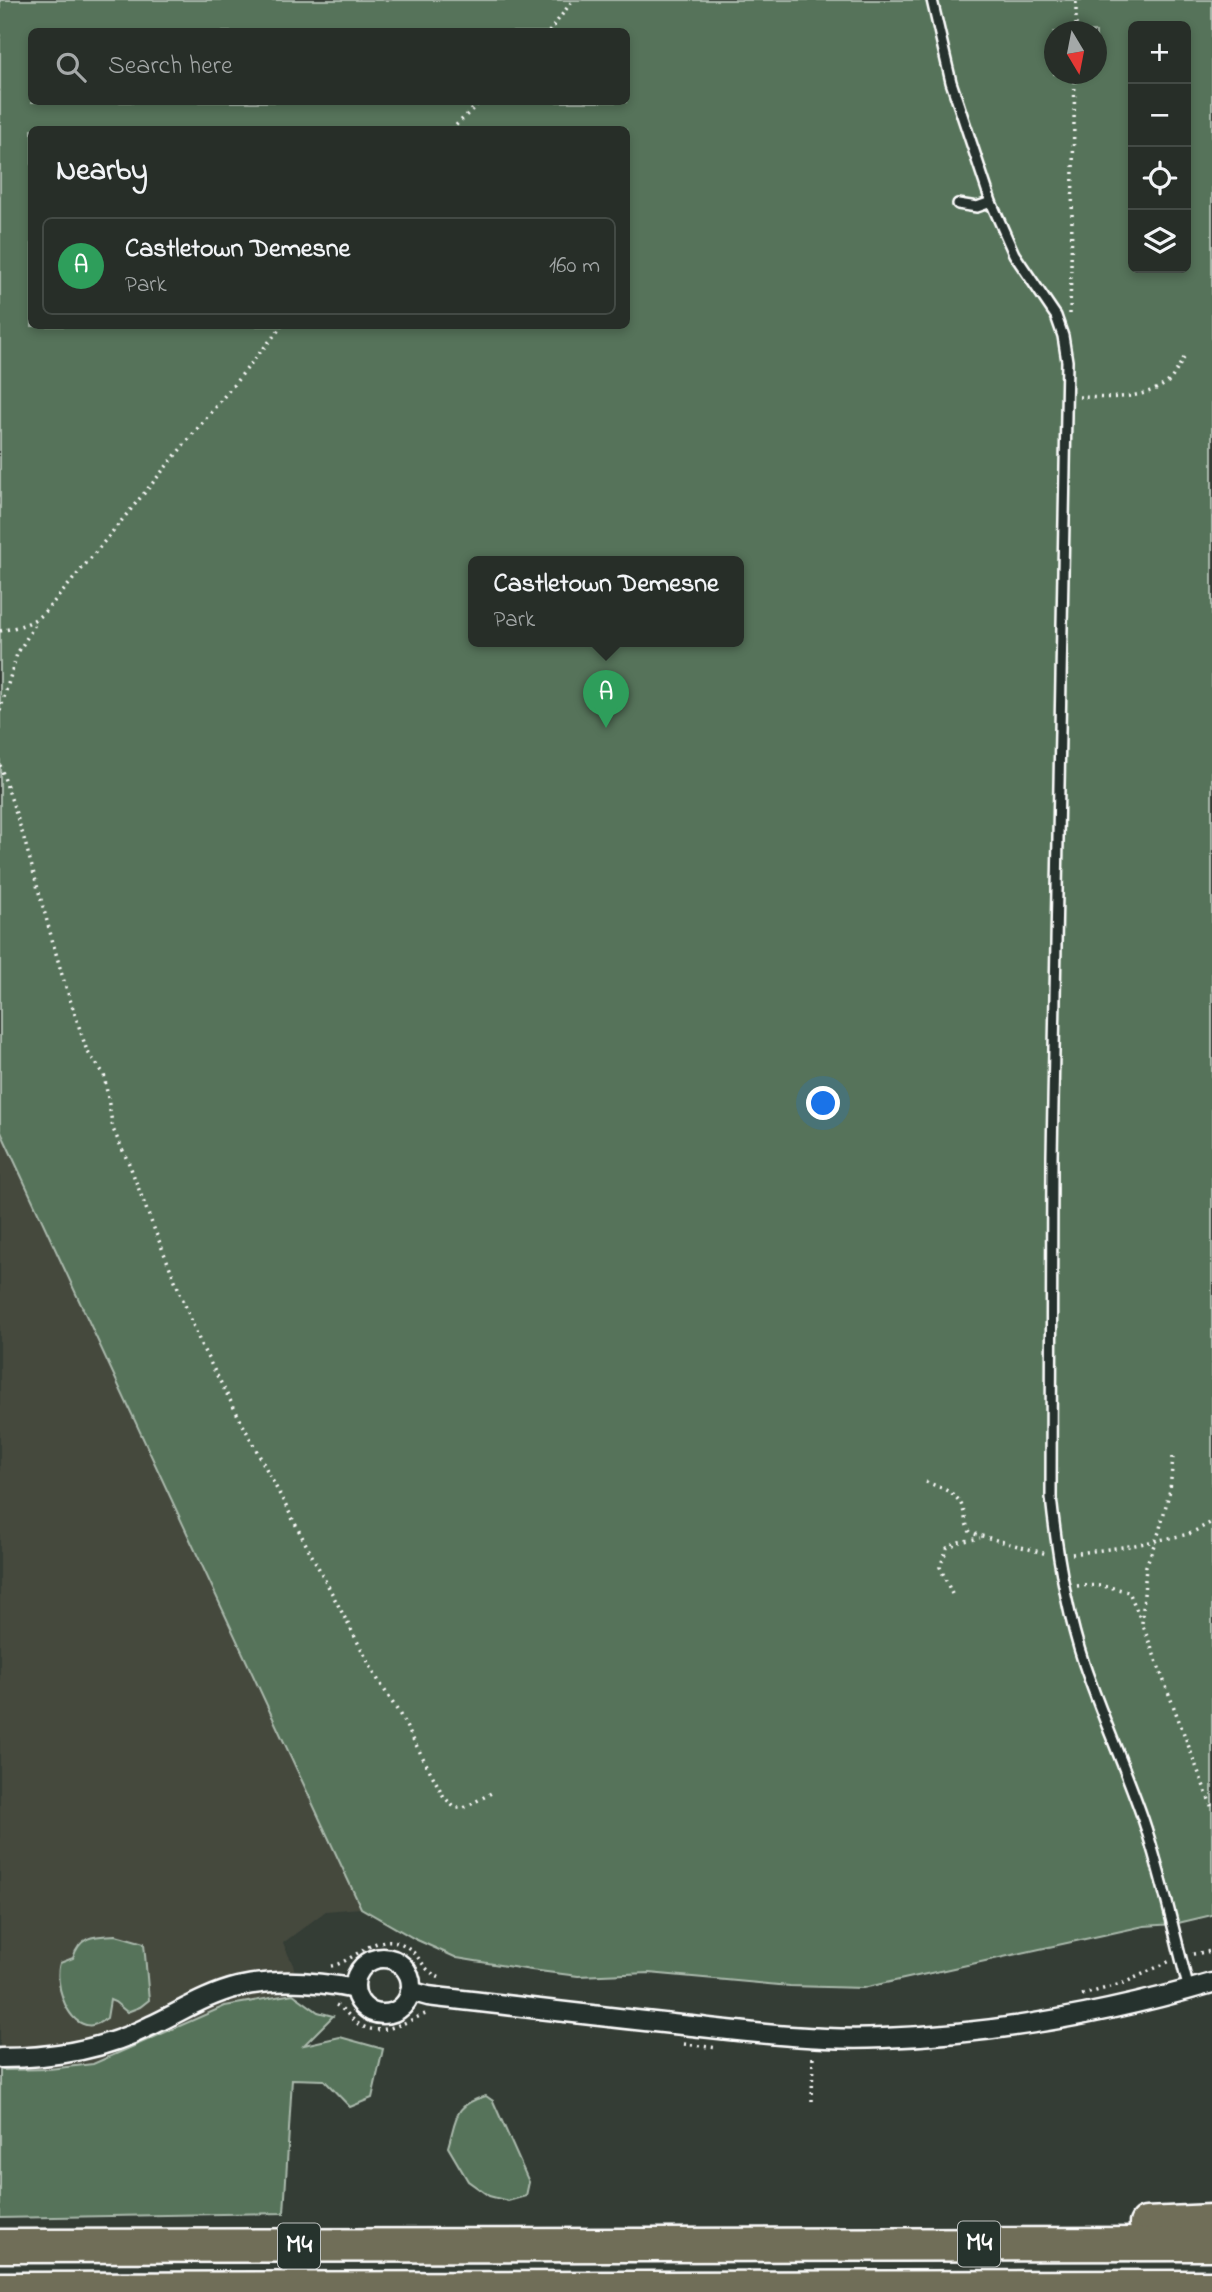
<!DOCTYPE html>
<html lang="en">
<head>
<meta charset="utf-8">
<style>
	:root { --surface:#272e28; --page:#333a34; --text:#f1f3f6; --muted:#a4a8a8; --line:#434a45; --accent:#d6ab8b }
	body { margin:0; font-family:"Indie Flower",sans-serif; background:var(--page); color:var(--text) }
	.controls { position:absolute; right:21px; top:21px; display:grid; overflow:hidden; border-radius:10px; box-shadow:0 4px 10px #0003 }
	.controls button { width:63px; height:63px; display:grid; place-items:center; padding:0; border:0; border-bottom:2px solid var(--line); background:var(--surface); color:var(--text); font:35px sans-serif }
	.compass { position:absolute; left:1044px; top:21px; width:63px; height:63px; border-radius:50%; background:var(--surface); box-shadow:0 4px 10px #0003; rotate:170deg }
	.you { position:absolute; left:824px; top:1104px; width:24px; height:24px; margin:-18px; border:5px solid #fff; border-radius:50%; background:#1a73e8; box-shadow:0 0 0 10px #1a73e833 }
	.badge { display:grid; place-items:center; width:46px; height:46px; border-radius:50%; background:var(--accent); color:#fff; font-size:23px; font-weight:700 }
	.pin { position:absolute; translate:-50% -58px; filter:drop-shadow(0 2px 4px #0008) }
	.pin::after { content:''; position:absolute; top:37px; width:24px; height:21px; background:inherit; clip-path:polygon(0 0,100% 0,50% 100%) }
	.popup { position:absolute; left:468px; top:556px; width:276px; height:91px; box-sizing:border-box; display:grid; place-content:center; border-radius:10px; background:var(--surface); filter:drop-shadow(0 2px 5px #0005); font-size:23px; white-space:nowrap; color:var(--muted) }
	.popup b { font-size:26px; color:var(--text) }
	.popup::after { content:''; position:absolute; left:50%; top:100%; margin-left:-14px; border:14px solid transparent; border-top-color:var(--surface) }
	.list { margin:0; padding:0; list-style:none }
	h2 { display:flex; justify-content:space-between; align-items:center; height:91px; margin:0; padding:0 28px; font-size:30px }
	h2 small { font-size:23px; font-weight:400; color:var(--muted) }
	.list li { display:grid; grid-template-columns:46px 1fr auto; gap:21px; align-items:center; box-sizing:border-box; height:98px; margin:0 14px 14px; padding:0 14px; border:2px solid var(--line); border-radius:10px }
	.list b { display:block; font-size:26px; white-space:nowrap }
	.list p { margin:0; font-size:23px; white-space:nowrap; color:var(--muted) }
	.list em { font-size:23px; font-style:normal; color:var(--muted) }
	.icon { flex:none; width:38px; height:38px; fill:none; stroke:currentColor; stroke-width:2; stroke-linecap:round; stroke-linejoin:round }
	.map { position:relative; flex:none; width:1212px; height:2292px; overflow:hidden }
	.search { position:absolute; background:var(--surface); box-shadow:0 4px 10px #0003; left:28px; top:28px; width:602px; height:77px; display:flex; align-items:center; gap:18px; box-sizing:border-box; padding:0 24px; border-radius:10px; color:var(--muted); font-size:26px }
	.panel { position:absolute; background:var(--surface); box-shadow:0 4px 10px #0003; left:28px; top:126px; width:602px; height:203px; border-radius:10px }
	.map>svg:first-child { display:block }
</style>
</head>
<body>
<div class="map">
<svg width="1212" height="2292" viewBox="0 0 1212 2292">
	<rect width="100%" height="100%" fill="#343d35"/>
	<filter id="ink" filterUnits="userSpaceOnUse"><feTurbulence type="fractalNoise" baseFrequency=".0143" numOctaves="2"/><feDisplacementMap in="SourceGraphic" scale="14" xChannelSelector="R" yChannelSelector="G"/><feConvolveMatrix kernelMatrix="1 2 1 2 8 2 1 2 1" color-interpolation-filters="sRGB"/></filter>
	<g filter="url(#ink)">
		<path fill="#44483e" d="M0 1130 361 1908 326 1911 283 1943 294 1967 293 1994 302 2045 340 2037 383 2049 372 2098 350 2107 324 2080 292 2079 284 2213 0 2218Z"/>
		<g fill="#56735a" stroke="#aab9ac" stroke-width="2" fill-rule="evenodd">
			<path d="M0 0H1212V1915L1174 1924 1144 1926 863 1988 790 1986 649 1973 578 1976 531 1970 457 1958 415 1939 361 1908 0 1130ZM1133 26H1186V268H1133ZM32 32H626V102H32ZM1054 32H1096V74H1054ZM32 130H626V326H32ZM473 562H739V642H473Z"/>
			<path d="M116 1935 144 1943 149 2000 140 2007 127 2012 115 2002 110 2000 107 2018C101 2022 94 2027 86 2025 65 2020 54 1981 60 1963L73 1958C80 1935 94 1936 116 1935Z"/>
			<path d="M293 1994 318 2012 333 2016 304 2045 340 2037 383 2049 372 2098 350 2107 324 2080 292 2079 284 2213 0 2218V2070L49 2069 93 2064 225 2006Z"/>
			<path d="M486 2096 493 2101 529 2182 526 2196 508 2201 489 2196 468 2181 448 2147C457 2118 453 2105 486 2096Z"/>
		</g>
		<g fill="none" stroke-linecap="round" stroke-linejoin="round">
			<defs>
				<g id="lane">
					<path d="M932 0 951 82 991 202 1014 254 1056 316 1063 336 1067 361 1052 1156 1051 1497C1057 1554 1066 1610 1084 1664 1102 1717 1125 1767 1143 1819 1162 1875 1174 1933 1189 1990"/>
					<path d="M958 204 977 207 991 202"/>
				</g>
				<g id="street">
					<circle cx="383" cy="1986" r="28"/>
					<path d="M410 1991 428 1996C516 2006 604 2017 692 2026 755 2033 819 2041 883 2038 994 2034 1105 2014 1212 1983"/>
					<path d="M0 2058C52 2058 103 2050 150 2026 180 2012 206 1995 238 1987 277 1978 316 1981 355 1989"/>
				</g>
				<g id="highway">
					<path d="M1146 2224 1212 2221"/>
					<path d="M0 2246 1212 2244"/>
					<path d="M0 2289 1212 2287"/>
				</g>
			</defs>
			<use href="#lane" stroke="#fff" stroke-width="14"/>
			<use href="#street" stroke="#fff" stroke-width="23"/>
			<use href="#highway" stroke="#fff" stroke-width="37"/>
			<g stroke="#fff" stroke-width="3.5" stroke-dasharray="2 5" stroke-linecap="butt">
				<path d="M549 32 573 0"/>
				<path d="M1076 32V0"/>
				<path d="M451 130 480 102"/>
				<path d="M1070 314 1075 74"/>
				<path d="M1079 397C1107 398 1143 400 1168 382 1174 377 1179 365 1184 358"/>
				<path d="M0 631C39 623 40 617 66 588L282 326"/>
				<path d="M0 711 17 654 37 621"/>
				<path d="M0 765 23 835 62 975 87 1051 104 1074 113 1129 130 1166 149 1216 202 1347 375 1675 399 1713 444 1797 455 1808H464L495 1791"/>
				<path d="M1173 1457 1170 1490 1159 1532 1146 1566 1142 1623 1212 1808"/>
				<path d="M926 1482C939 1487 954 1491 961 1504 966 1514 964 1524 971 1533L1047 1554"/>
				<path d="M1072 1554 1130 1546 1189 1534 1212 1522"/>
				<path d="M1077 1586C1095 1584 1112 1587 1129 1592L1141 1620"/>
				<path d="M952 1594 940 1567 947 1548 959 1542 980 1538"/>
				<path d="M1193 1954 1212 1951"/>
				<path d="M331 1966C357 1961 381 1924 411 1950 424 1962 424 1972 443 1979"/>
				<path d="M1082 1995 1124 1983 1170 1961"/>
				<path d="M336 2005C346 2010 352 2021 362 2026 384 2037 405 2021 426 2014"/>
				<path d="M684 2044 718 2048"/>
				<path d="M812 2101 813 2053"/>
			</g>
			<use href="#lane" stroke="#26332d" stroke-width="9"/>
			<use href="#street" stroke="#26332d" stroke-width="18"/>
			<use href="#highway" stroke="#706e59" stroke-width="32"/>
		</g>
	</g>
	<g text-anchor="middle" dominant-baseline="central" stroke-width="5" stroke-linejoin="round" paint-order="stroke">
		<g fill="#26332d" stroke="#bec2c0" stroke-width="2">
			<rect x="958" y="2221.5" width="42" height="45" rx="5"/>
			<rect x="278" y="2223.5" width="42" height="45" rx="5"/>
		</g>
		<g font-size="26" font-weight="bold" fill="#fff">
			<text x="979" y="2244">M4</text>
			<text x="299" y="2246">M4</text>
		</g>
	</g>
</svg>
<div class="controls">
<button>+</button>
<button>−</button>
<button><svg class="icon" aria-label="locate" viewBox="0 0 24 24"><circle cx="12" cy="12" r="6"/><path d="M12 2v4M12 18v4M2 12h4M18 12h4"/></svg></button>
<button><svg class="icon" aria-label="layers" viewBox="0 0 24 24"><path d="M12 4l9 5-9 5-9-5zM3 14l9 5 9-5"/></svg></button>
</div>
<svg class="compass" viewBox="-18 -18 36 36"><path d="M0-13l5 13h-10z" fill="#e53935"/><path d="M0 13l5-13h-10z" fill="#a4a8a8"/></svg>
<div class="you"></div>
<div class="pin badge" style="left:606px;top:728px;background:#2e9e5b">A</div>
<div class="popup"><b>Castletown Demesne</b>Park</div>
<div class="search"><svg class="icon" aria-label="search" viewBox="0 0 24 24"><circle cx="10" cy="10" r="6"/><path d="M15 15l6 6"/></svg>Search here</div>
<section class="panel">
<h2>Nearby<small></small></h2>
<ul class="list">
<li><span class="badge" style="background:#2e9e5b">A</span><div><b>Castletown Demesne</b><p>Park</p></div><em>160 m</em></li>
</ul>
</section>
</div>
</body>
</html>
